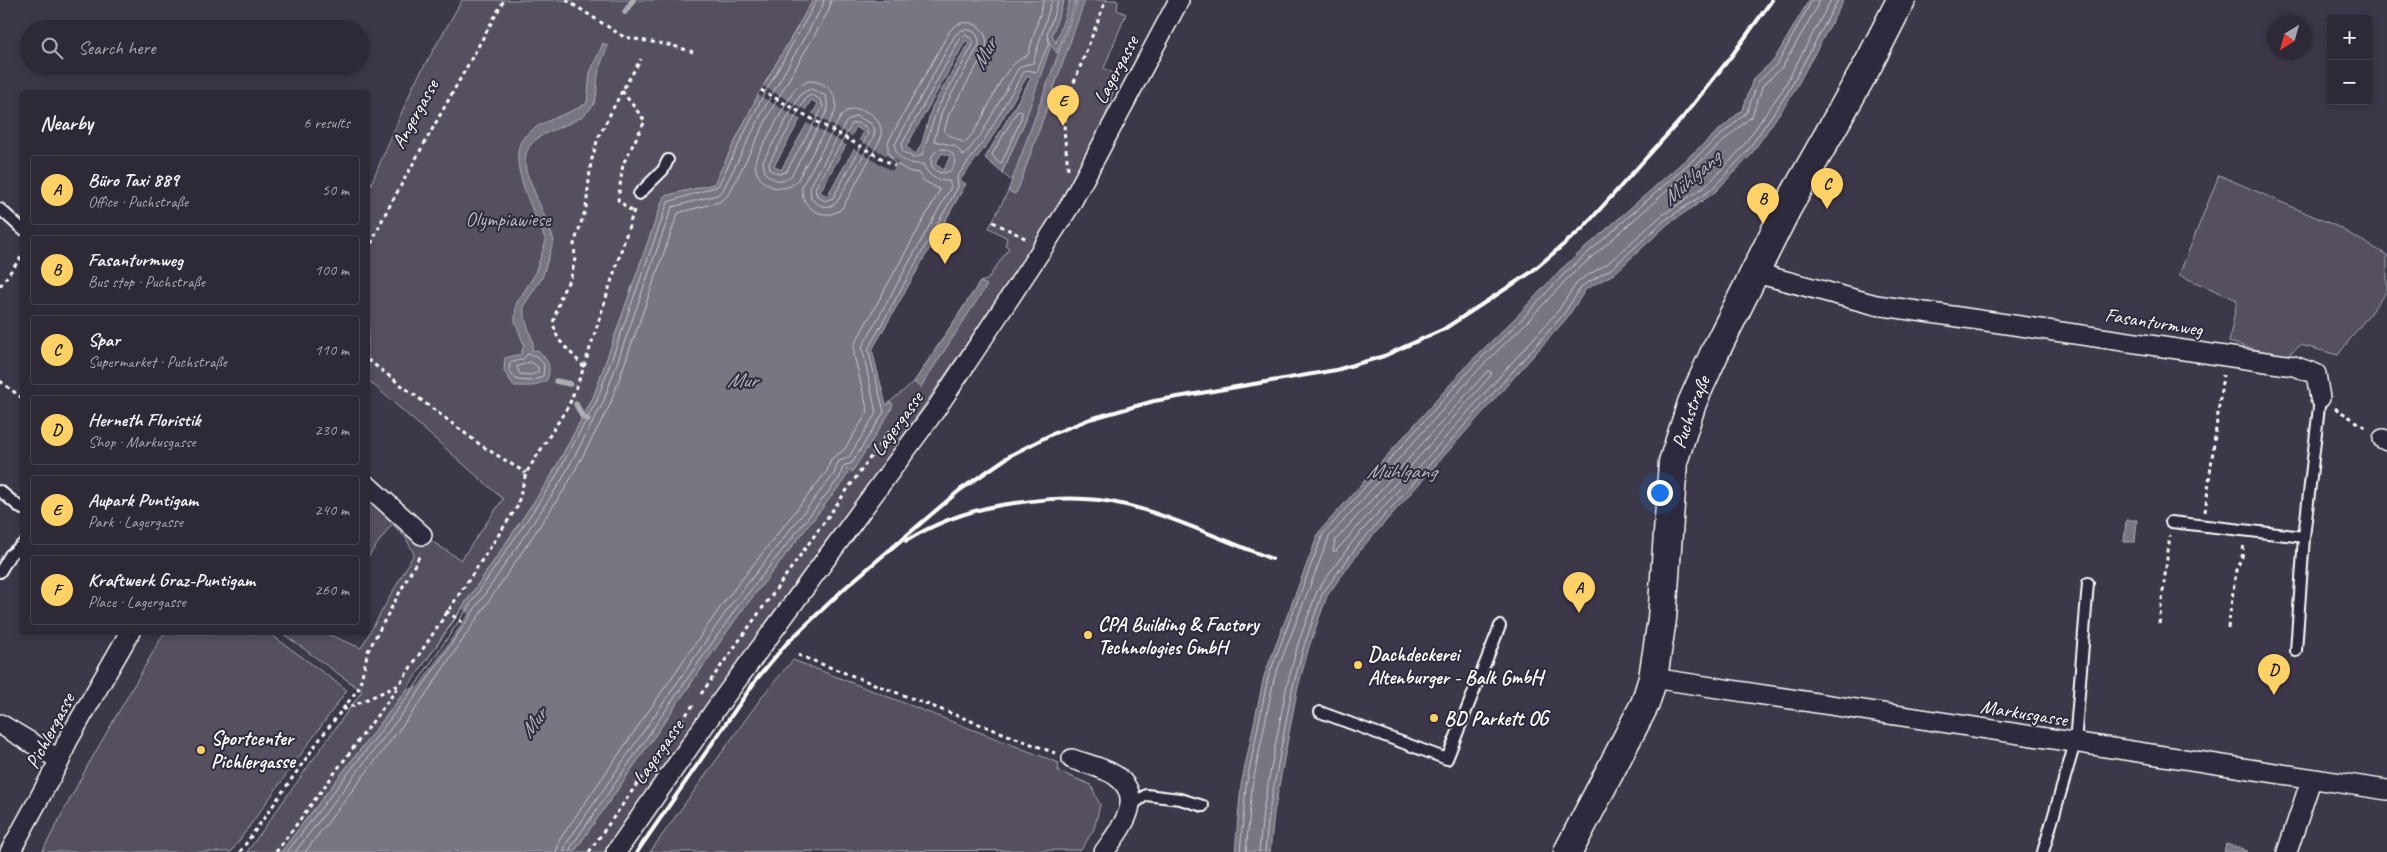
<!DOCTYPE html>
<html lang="en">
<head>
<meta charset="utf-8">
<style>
	:root { --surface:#2d2937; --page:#393542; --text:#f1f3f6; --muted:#a7a6ad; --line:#484552; --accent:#ffd166 }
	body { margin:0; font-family:Caveat,sans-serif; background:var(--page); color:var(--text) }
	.controls { position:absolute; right:15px; top:15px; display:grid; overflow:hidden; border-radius:5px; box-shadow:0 2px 8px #0003 }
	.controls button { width:45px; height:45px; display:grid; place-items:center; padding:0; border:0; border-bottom:1px solid var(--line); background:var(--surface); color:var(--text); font:25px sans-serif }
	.compass { position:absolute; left:2267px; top:15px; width:45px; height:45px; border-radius:50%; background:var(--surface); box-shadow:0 2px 8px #0003; rotate:217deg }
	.you { position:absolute; left:1659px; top:492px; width:18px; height:18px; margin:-12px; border:4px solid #fff; border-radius:50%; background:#1a73e8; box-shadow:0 0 0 8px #1a73e833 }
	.badge { display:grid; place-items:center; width:32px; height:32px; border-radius:50%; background:var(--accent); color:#111; font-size:16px; font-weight:700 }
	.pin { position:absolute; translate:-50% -41px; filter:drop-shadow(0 1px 2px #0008) }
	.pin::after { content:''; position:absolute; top:26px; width:18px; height:15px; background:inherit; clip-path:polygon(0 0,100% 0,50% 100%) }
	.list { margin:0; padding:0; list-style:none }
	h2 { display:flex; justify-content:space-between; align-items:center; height:65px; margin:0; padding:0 20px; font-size:21px }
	h2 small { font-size:16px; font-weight:400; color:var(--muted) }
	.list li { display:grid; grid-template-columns:32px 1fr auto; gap:15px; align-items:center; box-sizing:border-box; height:70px; margin:0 10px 10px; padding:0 10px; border:1px solid var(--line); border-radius:5px }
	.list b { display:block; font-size:19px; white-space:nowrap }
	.list p { margin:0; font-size:16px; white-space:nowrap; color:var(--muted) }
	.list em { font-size:16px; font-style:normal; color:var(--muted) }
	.icon { flex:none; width:28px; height:28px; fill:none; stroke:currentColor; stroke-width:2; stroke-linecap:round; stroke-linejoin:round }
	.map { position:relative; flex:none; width:2387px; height:852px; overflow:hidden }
	.search { position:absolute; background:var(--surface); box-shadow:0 2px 8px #0003; left:20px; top:20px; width:350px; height:55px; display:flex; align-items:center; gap:12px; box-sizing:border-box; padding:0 18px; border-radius:28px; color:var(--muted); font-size:19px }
	.panel { position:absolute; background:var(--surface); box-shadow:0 2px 8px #0003; left:20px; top:90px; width:350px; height:545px; border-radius:5px }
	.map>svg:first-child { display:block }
</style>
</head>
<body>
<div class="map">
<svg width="2387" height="852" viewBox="0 0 2387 852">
	<rect width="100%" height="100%" fill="#3c3749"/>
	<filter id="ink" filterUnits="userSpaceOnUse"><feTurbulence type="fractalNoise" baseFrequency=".02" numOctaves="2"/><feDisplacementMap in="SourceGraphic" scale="10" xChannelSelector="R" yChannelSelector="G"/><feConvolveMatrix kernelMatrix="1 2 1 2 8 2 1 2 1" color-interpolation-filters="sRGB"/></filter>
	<g filter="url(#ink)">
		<g fill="#555060" stroke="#aaa8b0">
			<path d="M462 0H813L758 95 714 184 664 197 593 398 550 478 407 689 281 852H247L362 691 282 633H325L361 648 414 554 406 538 392 524 368 557V486L422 535 461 560 503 499 368 380V191L414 84Z"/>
			<path d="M1064 0H1118L1117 10 1126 14 1104 68 1118 76 1101 131 1061 204 1035 244 901 439 604 852H574L740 613 844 480 845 468 886 405 914 382 980 282 987 280 1009 248 1005 245 1007 238 989 228 1013 182 1002 173 1025 121 1049 40Z"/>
			<path d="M2219 175 2336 226 2387 255V291L2338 355 2301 345 2284 357 2229 342 2237 300 2179 275Z"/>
			<path d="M164 633H269L347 690 231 852H42L88 765Z"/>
			<path d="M793 660 1059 763 1058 771 1091 785 1100 805 1094 829 1081 850 650 852 764 694Z"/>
		</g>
		<g fill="#797682" stroke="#afadb4" fill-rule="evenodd">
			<path d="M813 0H1064L1052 35 1056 43 1070 0H1076L1057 53 1049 43 1050 48 1025 121 1002 173 985 158 1031 78 1028 75 989 142 960 180 966 184 872 350 886 405 891 402 893 404 890 412 852 472 846 468 848 473 844 480 740 613 574 852H281L407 689 550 478 593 398 664 196 714 184 758 95ZM966 40 969 43 932 107 922 143 916 154 906 147ZM811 100 818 104 781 170 774 166ZM856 127 864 132 827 196 820 192ZM942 153 950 156 944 170 935 164Z"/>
			<path d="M1078 0H1085L1019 187 1015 194 1008 191Z"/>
			<path d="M1809 0H1844L1792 95 1750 156 1714 193 1668 224 1614 274 1586 289 1567 318 1361 549 1327 596 1309 647 1297 691 1274 813 1270 852H1235L1241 785 1264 676 1319 532 1471 361 1516 317 1560 270 1743 109 1753 79 1774 60Z"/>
			<path d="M603 43 608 46C604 56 599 66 598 76 596 88 599 100 590 109 571 133 517 127 526 171L554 240 542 278 524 305V315L533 343 532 351 538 350C548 361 552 365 547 380L533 386H514L504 371 505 358 521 354 524 345 515 321 516 304 534 276 546 241C537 217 503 157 525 136 541 120 568 115 587 103L590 73Z"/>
			<path d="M980 282 987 285 920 388 914 382Z"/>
			<path d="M2126 520H2137L2135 542H2124Z"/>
			<path d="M2226 844 2248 851 2247 852H2224Z"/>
		</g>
		<g fill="#3c3749">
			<path d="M763 86 807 111 802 120 758 95Z"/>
			<path d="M811 113 853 137 848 146 805 122Z"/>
			<path d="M857 139 898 162 892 171 852 148Z"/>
			<path d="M463 609 468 614 418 686 407 689Z"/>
		</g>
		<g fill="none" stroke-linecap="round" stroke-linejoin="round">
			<g stroke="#c9c8cd" stroke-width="1">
				<path d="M965 35 972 39 973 45 937 109 922 155 914 158 902 151V144L960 39Z"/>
				<path d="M809 81C826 81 840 94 835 112L797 181C780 198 750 182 756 158L794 90 800 85Z"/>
				<path d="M811 89 826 96 828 109 791 176C782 184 773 180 765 173L763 161 801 94Z"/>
				<path d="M812 95 821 100 823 107 786 172 779 174 770 170 769 163 806 98Z"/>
				<path d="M854 109C870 109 884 121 881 138L843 207C828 224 799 209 802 186L840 118 845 112Z"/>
				<path d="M1018 111 1022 112 1021 119 1002 162 999 163 992 155Z"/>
				<path d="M856 116 872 124 875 131 873 138 837 202C829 210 819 206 811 199L810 187 846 122Z"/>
				<path d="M853 123H858L866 127 868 134 833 198 825 201 817 196 815 189Z"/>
				<circle cx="943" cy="161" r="12"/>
				<path d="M1712 162 1715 165 1702 179 1688 186V183Z"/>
				<path d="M528 354 536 356 544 364 543 376 532 381 517 380 509 370 510 363 523 359Z"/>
				<path d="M531 362 538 367V372L531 375 520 374 517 367Z"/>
				<path d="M1488 371 1491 372V375L1336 551H1333L1335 541Z"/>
				<path d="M287 852 411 692 554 480 597 400 668 202 718 186 762 98 817 0"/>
				<path d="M295 852 416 696 560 483 603 403 672 207 717 195 723 190 768 101 822 7 824 0"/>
				<path d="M305 852 422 700 566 487 610 405 678 213 719 202 729 194 774 105 829 10 831 0"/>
				<path d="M556 852 560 839 724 602 827 471 831 459 844 450 868 412 854 355V345L940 190 923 180 918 173 908 171 894 162 888 152V142L949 32C964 11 994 28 985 52L949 114 944 132 964 143C991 119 994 69 1028 55L1044 0"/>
				<path d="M564 852 566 844 730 606 834 474 838 462 849 457 876 413 862 347 951 187 949 181C936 181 927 175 923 164 910 165 894 159 895 144L955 35 962 30C972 28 980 34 979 45L942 111 934 141 955 146 964 156 980 136 1018 69 1024 65 1033 63 1052 0"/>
				<path d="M570 852 571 847 735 610 840 477 843 466 852 463 884 412 868 349 958 187 957 177 985 139 1023 73 1027 70 1037 72 1049 42 1047 34 1059 0"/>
				<path d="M1240 852 1246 786 1268 677 1323 534 1474 365 1520 321 1564 274 1747 112 1758 82 1778 63 1812 0"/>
				<path d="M1246 852 1252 787 1274 679 1329 537 1479 369 1524 325 1568 278 1752 116 1763 85 1783 66 1817 7 1819 0"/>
				<path d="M1259 852 1263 811 1286 689 1298 644 1317 591 1353 541 1558 311 1578 281 1607 264 1661 216 1707 185 1741 149 1783 89 1831 0"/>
				<path d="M1265 852 1269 812 1292 690 1304 646 1322 594 1358 545 1563 315 1582 286 1611 269 1665 220 1711 190 1746 153 1788 92 1838 0"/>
			</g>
			<g stroke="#afadb4" stroke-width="5.5">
				<path d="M625 12 633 0"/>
				<path d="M556 381 570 384"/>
				<path d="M576 404 582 416 588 420"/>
			</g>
			<defs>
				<g id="lane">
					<path d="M639 194 663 170 668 160"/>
					<path d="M0 209 22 229"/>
					<path d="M0 491 22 509"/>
					<path d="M2171 522 2304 537"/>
					<path d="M0 572 10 555 22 545"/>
					<path d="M2296 651 2304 537 2320 398"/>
					<path d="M1320 712 1447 759 1500 626"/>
					<path d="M1132 805 1146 795 1180 799 1203 806"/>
					<path d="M2043 852 2075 743 2088 583"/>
				</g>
				<g id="street">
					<path d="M1756 273 1876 305 2294 366 2316 374 2320 398"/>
					<path d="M2383 439 2387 441"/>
					<path d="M368 486 422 535"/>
					<path d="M1653 678 2387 790"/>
					<path d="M0 724 60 760"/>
					<path d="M1072 759C1086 764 1105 768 1116 776 1147 799 1120 829 1104 852"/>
					<path d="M10 852 60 760 67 742 130 632"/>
					<path d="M616 852 717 707 936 409 1044 246 1069 207 1179 0"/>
					<path d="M2287 852 2311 780"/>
				</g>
				<g id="secondary">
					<path id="s1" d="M1568 852 1645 704 1653 678 1662 619 1673 462 1692 403 1715 352 1787 208 1869 63 1901 0"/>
				</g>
			</defs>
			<use href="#lane" stroke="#fff" stroke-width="14"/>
			<use href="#street" stroke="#fff" stroke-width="22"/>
			<use href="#secondary" stroke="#fff" stroke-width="31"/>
			<g stroke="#fff" stroke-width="3" stroke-dasharray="4 4" stroke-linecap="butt">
				<path d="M566 0 624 37 674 46 693 52"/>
				<path d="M761 90 895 166"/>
				<path d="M622 91 645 121 623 164 618 200 633 212"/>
				<path d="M1068 169 1064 130 1068 98 1106 0"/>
				<path d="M993 222 1027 239"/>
				<path d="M368 251 384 216 504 0"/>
				<path d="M0 286 22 256"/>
				<path d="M368 360 482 446 526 473"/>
				<path d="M584 367 558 339 553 323 562 293 571 277 575 259 574 244 586 208 591 162 598 138 622 91 641 59"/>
				<path d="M0 381 22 398"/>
				<path d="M2335 408 2368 429"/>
				<path d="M2205 512 2223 375"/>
				<path d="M446 611 462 622"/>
				<path d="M2159 624 2170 535"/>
				<path d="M2228 628 2236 570 2242 557 2244 544"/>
				<path d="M798 655 1055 753"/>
				<path d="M701 694 887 434 905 417"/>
				<path d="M343 710 399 685 517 507 526 473 569 405 584 367 635 207"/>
				<path d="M240 852 322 736 359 688 368 651 421 553"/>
				<path d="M276 852 399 686"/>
				<path d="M589 852 693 705"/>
			</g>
			<use href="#lane" stroke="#2f2a3d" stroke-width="10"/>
			<use href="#street" stroke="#2f2a3d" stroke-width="19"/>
			<use href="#secondary" stroke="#2f2a3d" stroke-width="28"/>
			<g stroke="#fff" stroke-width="4">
				<path d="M906 541C935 523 968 511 1001 505 1035 500 1065 496 1099 500 1155 507 1219 539 1272 559"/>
				<path d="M637 852 756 680 786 644 846 587 960 490 1011 455 1050 435 1090 419 1154 401 1336 370 1384 356 1444 329 1530 273 1583 228 1684 116 1733 54 1772 0"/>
			</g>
		</g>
	</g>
	<g fill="#ffd166" stroke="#2f2a3d" stroke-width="2">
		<circle cx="1088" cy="635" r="5"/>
		<circle cx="1358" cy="665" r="5"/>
		<circle cx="1434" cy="718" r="5"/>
		<circle cx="201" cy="750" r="5"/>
	</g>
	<g text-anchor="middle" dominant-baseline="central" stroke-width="4" stroke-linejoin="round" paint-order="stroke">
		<g font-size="20" fill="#fff" stroke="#2f2a3d">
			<text transform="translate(1116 70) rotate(-62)">Lagergasse</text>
			<text transform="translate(415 114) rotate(-61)">Angergasse</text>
			<text transform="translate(2154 322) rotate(9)">Fasanturmweg</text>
			<text stroke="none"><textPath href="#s1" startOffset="464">Puchstraße</textPath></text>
			<text transform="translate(897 424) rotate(-54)">Lagergasse</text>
			<text transform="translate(2024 713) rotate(9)">Markusgasse</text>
			<text transform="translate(50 731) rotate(-62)">Pichlergasse</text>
			<text transform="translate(658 752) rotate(-55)">Lagergasse</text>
		</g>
		<g font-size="20" fill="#bbb9bf" stroke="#2f2a3d">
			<text x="508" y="219">Olympiawiese</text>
		</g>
		<g font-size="20" font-weight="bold" fill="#fff" stroke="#2f2a3d" text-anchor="start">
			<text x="1098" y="624">CPA Building &amp; Factory<tspan x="1098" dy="23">Technologies GmbH</tspan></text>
			<text x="1368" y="654">Dachdeckerei<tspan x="1368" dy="23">Altenburger - Balk GmbH</tspan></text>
			<text x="1444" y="718">BD Parkett OG</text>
			<text x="211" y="738">Sportcenter<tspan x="211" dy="23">Pichlergasse</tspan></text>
		</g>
		<g font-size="21" font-style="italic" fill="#b5b4ba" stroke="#2f2a3d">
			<text transform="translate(984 54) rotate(-63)">Mur</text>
			<text transform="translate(1691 178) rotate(-42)">Mühlgang</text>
			<text x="742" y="380">Mur</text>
			<text x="1401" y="471">Mühlgang</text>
			<text transform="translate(533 723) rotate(-54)">Mur</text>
		</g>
	</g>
</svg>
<div class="controls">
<button>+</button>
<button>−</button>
</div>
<svg class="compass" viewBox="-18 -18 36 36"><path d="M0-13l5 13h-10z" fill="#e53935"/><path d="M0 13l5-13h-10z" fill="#a7a6ad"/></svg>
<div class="you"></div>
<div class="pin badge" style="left:1579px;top:613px">A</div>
<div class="pin badge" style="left:1763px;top:224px">B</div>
<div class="pin badge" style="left:1827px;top:209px">C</div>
<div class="pin badge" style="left:2274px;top:695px">D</div>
<div class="pin badge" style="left:1063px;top:126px">E</div>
<div class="pin badge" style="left:945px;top:264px">F</div>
<div class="search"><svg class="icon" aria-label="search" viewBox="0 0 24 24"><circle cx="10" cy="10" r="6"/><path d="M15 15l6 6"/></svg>Search here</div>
<section class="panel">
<h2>Nearby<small>6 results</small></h2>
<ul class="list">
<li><span class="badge">A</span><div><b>Büro Taxi 889</b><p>Office · Puchstraße</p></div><em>50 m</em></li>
<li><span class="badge">B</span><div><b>Fasanturmweg</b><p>Bus stop · Puchstraße</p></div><em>100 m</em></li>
<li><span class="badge">C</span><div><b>Spar</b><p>Supermarket · Puchstraße</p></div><em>110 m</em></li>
<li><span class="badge">D</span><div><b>Herneth Floristik</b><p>Shop · Markusgasse</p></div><em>230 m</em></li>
<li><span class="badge">E</span><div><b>Aupark Puntigam</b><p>Park · Lagergasse</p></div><em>240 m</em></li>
<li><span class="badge">F</span><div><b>Kraftwerk Graz-Puntigam</b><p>Place · Lagergasse</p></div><em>260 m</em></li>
</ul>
</section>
</div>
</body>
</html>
